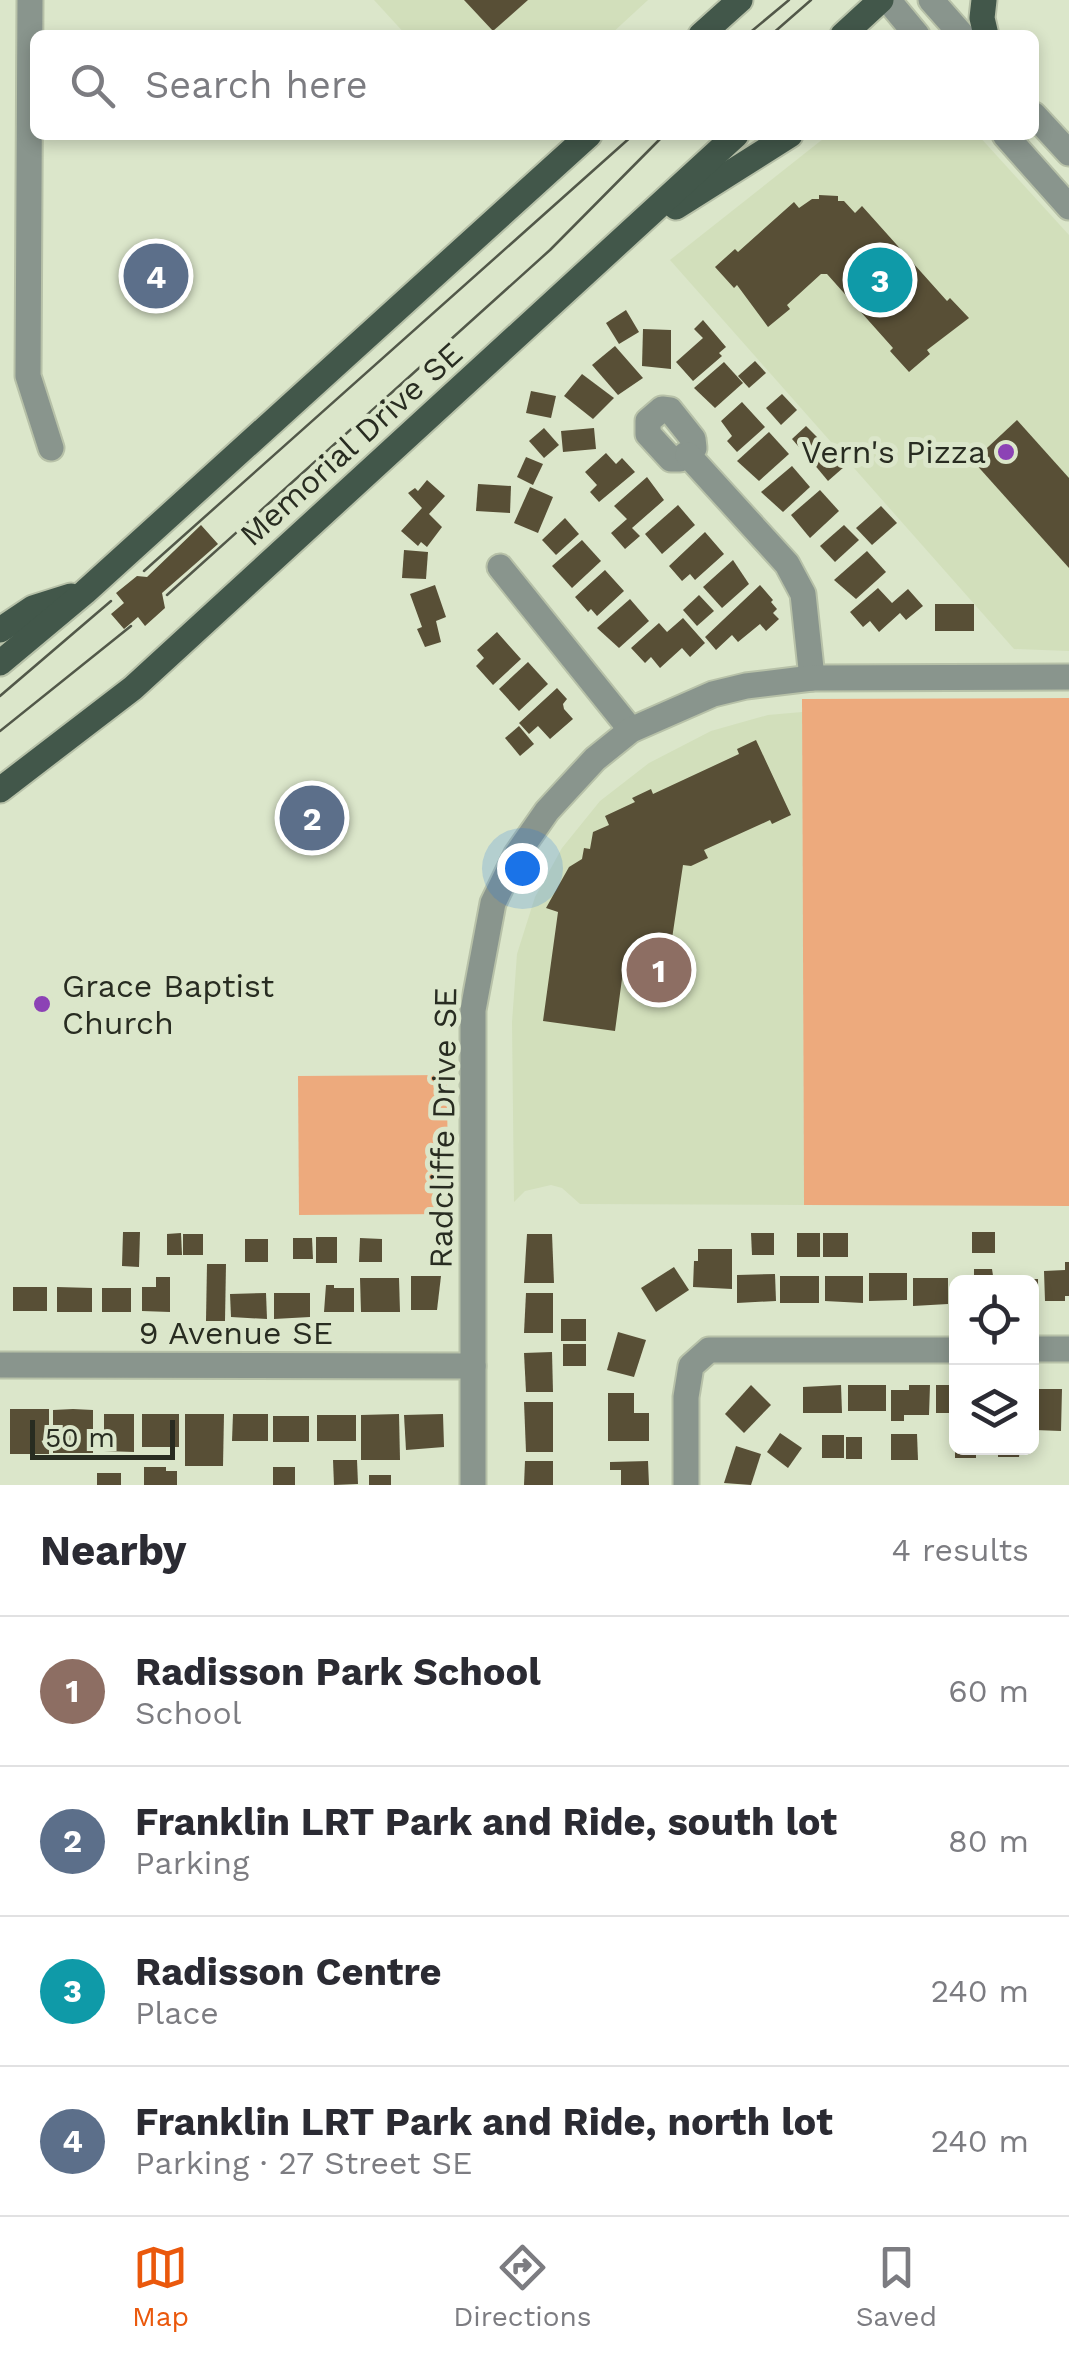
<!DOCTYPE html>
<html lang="en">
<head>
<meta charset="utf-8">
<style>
	:root { --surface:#fff; --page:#f2f2f3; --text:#2b2b33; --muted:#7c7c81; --line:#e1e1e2; --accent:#ea580c }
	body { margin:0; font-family:"Work Sans",sans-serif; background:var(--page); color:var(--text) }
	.controls { position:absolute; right:30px; bottom:30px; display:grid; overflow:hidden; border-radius:15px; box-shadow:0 5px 15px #0003 }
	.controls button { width:90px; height:90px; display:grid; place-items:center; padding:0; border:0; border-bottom:2px solid var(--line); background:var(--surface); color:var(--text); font:50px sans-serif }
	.scale { position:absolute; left:30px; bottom:25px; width:145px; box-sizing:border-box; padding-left:10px; border:5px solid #282c21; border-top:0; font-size:28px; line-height:35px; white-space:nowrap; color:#282c21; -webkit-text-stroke:8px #dbe6ca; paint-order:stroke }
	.you { position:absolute; left:522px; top:868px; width:35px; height:35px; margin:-25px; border:8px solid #fff; border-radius:50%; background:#1a73e8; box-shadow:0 0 0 15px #1a73e833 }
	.badge { display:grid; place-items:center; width:65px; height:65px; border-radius:50%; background:var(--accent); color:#fff; font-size:32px; font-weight:700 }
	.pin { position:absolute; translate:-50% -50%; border:5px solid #fff; box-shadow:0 2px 10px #0006 }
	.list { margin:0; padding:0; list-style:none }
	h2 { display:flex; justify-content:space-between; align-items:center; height:130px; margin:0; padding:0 40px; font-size:42px }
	h2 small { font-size:32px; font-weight:400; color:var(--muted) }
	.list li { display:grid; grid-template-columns:65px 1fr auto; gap:30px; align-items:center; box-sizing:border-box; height:150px; padding:0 40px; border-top:2px solid var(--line) }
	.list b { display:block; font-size:38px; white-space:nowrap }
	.list p { margin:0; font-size:32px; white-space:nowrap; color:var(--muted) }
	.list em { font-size:32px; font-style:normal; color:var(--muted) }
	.icon { flex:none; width:55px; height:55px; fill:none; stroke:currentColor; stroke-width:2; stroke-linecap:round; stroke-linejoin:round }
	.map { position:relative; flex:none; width:1069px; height:1485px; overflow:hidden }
	.search { position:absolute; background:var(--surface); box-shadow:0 5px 15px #0003; left:30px; right:30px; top:30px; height:110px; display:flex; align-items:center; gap:25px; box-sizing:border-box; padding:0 35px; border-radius:15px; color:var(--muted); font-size:38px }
	.sheet { height:730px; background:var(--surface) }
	nav { display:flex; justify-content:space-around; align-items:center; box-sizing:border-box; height:140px; border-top:2px solid var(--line); background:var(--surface); font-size:28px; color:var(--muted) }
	nav a { display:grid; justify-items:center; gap:5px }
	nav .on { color:var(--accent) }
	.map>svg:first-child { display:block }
</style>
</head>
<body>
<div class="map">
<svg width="1069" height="1485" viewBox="0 0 1069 1485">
	<rect width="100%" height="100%" fill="#dbe6ca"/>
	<g fill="#d2dfbb">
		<path d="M374 0H648L610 35H406Z"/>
		<path d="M828 135H978L1069 235V651L1014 649 670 260Z"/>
		<path d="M802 712 804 1205 580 1204 562 1188 551 1185 525 1191 514 1202 512 1022 517 954 535 897 562 848 600 801 649 763 711 731 768 715Z"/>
	</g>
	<g fill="#edaa7d">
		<path d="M1069 698V1206L804 1205 802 699Z"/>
		<path d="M447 1075 448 1214 299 1215 298 1076Z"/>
	</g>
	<g fill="#584f36">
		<path d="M464 0H528L493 31Z"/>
		<path d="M819 195 838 196V201H844L855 213 862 206 947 301 950 298 969 318 927 350 930 354 909 372 890 351 893 348 827 274H821L787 305 790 309 768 327 737 285 734 288 715 267 735 249 738 252 794 202 799 208 812 199H819Z"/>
		<path d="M626 310 639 332 619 344 606 323Z"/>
		<path d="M703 320 726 347 719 353 722 356 693 381 676 362 703 338 694 329Z"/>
		<path d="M643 329 671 330V369L642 366Z"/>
		<path d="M615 346 643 378 618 395 592 365Z"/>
		<path d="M755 361 766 373 749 388 738 376Z"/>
		<path d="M724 362 743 383 715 408 694 388Z"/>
		<path d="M582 374 614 398 593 419 564 396Z"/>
		<path d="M531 391 556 396 551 418 526 413Z"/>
		<path d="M782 394 797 410 781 425 766 408Z"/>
		<path d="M742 402 765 427 737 452 727 441 732 436 721 421Z"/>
		<path d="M1017 420 1069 478V568L973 461Z"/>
		<path d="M806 426 820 440 805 454 792 439Z"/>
		<path d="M544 428 559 445 544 458 529 441Z"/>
		<path d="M594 428 596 449 563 452 561 431Z"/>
		<path d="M769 432 789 454 759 481 737 461Z"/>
		<path d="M829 450 844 467 828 481 813 463Z"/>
		<path d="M606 453 616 464 622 458 635 472 599 502 590 492 597 485 585 472Z"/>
		<path d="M526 457 543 464 533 485 517 477Z"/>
		<path d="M792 466 810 487 783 512 761 492Z"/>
		<path d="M647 477 664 500 632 528 640 536 625 549 611 533 627 519 614 506Z"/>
		<path d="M427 480 445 496 429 514 442 527 427 547 421 542 418 546 401 531 422 508 408 493 415 488 418 491Z"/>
		<path d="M478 484 511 486 510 513 476 511Z"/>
		<path d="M530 487 553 497 538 533 514 523Z"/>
		<path d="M820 490 839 511 810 538 791 515Z"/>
		<path d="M678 505 695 525 662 554 645 534Z"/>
		<path d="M881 506 897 523 872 545 856 528Z"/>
		<path d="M565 518 579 534 556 555 542 540Z"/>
		<path d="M201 525 218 544 162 593 165 608 145 626 138 617 124 629 111 614 124 603 116 593 137 576 147 577Z"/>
		<path d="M844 525 859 540 835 562 820 546Z"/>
		<path d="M705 532 724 554 695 580 690 574 682 581 669 566Z"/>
		<path d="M582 540 601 561 572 588 552 566Z"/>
		<path d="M404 550 428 552 426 579 402 578Z"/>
		<path d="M867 551 886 572 856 599 834 580Z"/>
		<path d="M733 560 749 584 722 608 703 587Z"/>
		<path d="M605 570 624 591 597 616 591 609 588 612 575 597Z"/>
		<path d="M435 585 446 617 436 621 441 642 425 647 417 629 422 627 410 594Z"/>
		<path d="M760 585 773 600 771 602 777 609 773 613 779 619 766 631 760 624 738 642 732 635 716 650 705 637Z"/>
		<path d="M878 588 892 603 908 589 923 606 906 620 900 613 879 632 870 621 863 627 850 612Z"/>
		<path d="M699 595 714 611 697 626 683 610Z"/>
		<path d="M630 599 649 621 619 648 597 628Z"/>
		<rect x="935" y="604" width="39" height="27"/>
		<path d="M683 618 705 643 690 657 682 648 660 668 651 657 645 663 631 648 659 623 667 632Z"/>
		<path d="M497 632 521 659 493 685 476 666 484 658 477 650Z"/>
		<path d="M528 662 548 684 519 711 499 689Z"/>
		<path d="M557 688 567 699 563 704 564 709 573 719 550 739 538 726 529 734 519 723Z"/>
		<path d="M519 726 534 744 520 756 505 738Z"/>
		<path d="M756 740 791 815 772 824 770 820 704 850 708 858 691 866 683 865 670 952 656 951 654 968 624 964 615 1031 543 1021 558 912 546 908 569 867 582 859 584 848 590 849 593 832 609 825 605 816 635 802 632 798 651 789 653 794 739 754 737 749Z"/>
		<path d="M123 1232H140L139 1267 122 1266Z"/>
		<rect x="972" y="1232" width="23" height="21"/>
		<path d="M181 1233 182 1255H167V1234Z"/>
		<path d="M751 1233H774V1255H752Z"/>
		<rect x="797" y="1233" width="23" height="24"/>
		<rect x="823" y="1233" width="25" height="24"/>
		<rect x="183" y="1234" width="20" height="21"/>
		<path d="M527 1234H552L554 1283H524Z"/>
		<rect x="316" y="1237" width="21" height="26"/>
		<path d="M293 1238H312L313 1259H293Z"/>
		<path d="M360 1238 382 1239V1262H359Z"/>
		<rect x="245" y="1239" width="23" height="23"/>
		<path d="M698 1249H732V1289L693 1287 694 1261H698Z"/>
		<path d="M1065 1262H1069V1296H1065V1301H1045L1044 1271 1065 1270Z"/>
		<path d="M207 1264H226L225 1321H206Z"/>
		<path d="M674 1267 689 1290 656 1312 641 1288Z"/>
		<path d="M974 1269H992L994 1282H956V1279H974Z"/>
		<path d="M869 1273H907V1300L869 1301Z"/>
		<path d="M775 1274 776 1301 737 1303V1275Z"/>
		<path d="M411 1276H441L437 1310H411Z"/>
		<rect x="780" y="1276" width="39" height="27"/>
		<path d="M825 1276H863V1303L825 1301Z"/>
		<path d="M156 1277H170V1312L142 1311V1287H156Z"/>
		<path d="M360 1278H399L400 1312H361Z"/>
		<path d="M913 1278H948V1304L913 1306Z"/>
		<path d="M1000 1279H1038V1306H1032V1282H1000Z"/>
		<path d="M326 1285H334V1288H354V1312H324Z"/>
		<rect x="13" y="1287" width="34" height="24"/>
		<path d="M57 1287 92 1288V1312H57Z"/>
		<rect x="102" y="1288" width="29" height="24"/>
		<path d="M266 1293 267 1319 231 1317 230 1294Z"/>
		<path d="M274 1293H310V1317L274 1319Z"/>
		<path d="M526 1293H553V1333H524Z"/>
		<rect x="561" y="1319" width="25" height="22"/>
		<path d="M618 1332 646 1340 634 1377 607 1370Z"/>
		<rect x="563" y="1344" width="23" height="22"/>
		<path d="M552 1352 553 1392H526L524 1353Z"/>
		<path d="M751 1385 771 1405 744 1433 725 1414Z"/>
		<path d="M841 1385 842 1413H803V1387Z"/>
		<rect x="848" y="1385" width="38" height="26"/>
		<path d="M909 1385H930L929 1415H904V1421H891V1390H909Z"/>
		<path d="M936 1385H956V1422H952V1413H936Z"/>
		<path d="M1032 1389H1062L1061 1431 1035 1430V1426H1032Z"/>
		<path d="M608 1393H634V1413H649V1441H608Z"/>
		<path d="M524 1402H553V1452H526Z"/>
		<rect x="10" y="1409" width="39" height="45"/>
		<path d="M73 1409 93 1410V1453H53V1410Z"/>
		<path d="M104 1414H134V1452L104 1451Z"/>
		<rect x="142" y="1414" width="37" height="33"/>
		<path d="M185 1414H224L223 1466H185Z"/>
		<path d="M233 1414H268V1441H232Z"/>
		<path d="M399 1414 400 1460H361V1415Z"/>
		<path d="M443 1414 444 1447 406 1450 404 1415Z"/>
		<rect x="317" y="1415" width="39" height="26"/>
		<rect x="273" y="1416" width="36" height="26"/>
		<path d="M780 1433 802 1448 788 1468 767 1452Z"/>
		<path d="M891 1434H917L918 1460H891Z"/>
		<rect x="822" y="1435" width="22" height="23"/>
		<rect x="846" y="1437" width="16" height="22"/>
		<path d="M736 1446 761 1454 751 1485 724 1483Z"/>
		<rect x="955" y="1448" width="21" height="10"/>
		<path d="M998 1448H1020L1019 1457H998Z"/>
		<path d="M333 1460H357L358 1484 334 1485Z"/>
		<path d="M525 1461H553V1485H524Z"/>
		<path d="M648 1461 649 1485H621V1470H610V1462Z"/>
		<path d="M144 1467H166V1471H177V1485H144Z"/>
		<rect x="273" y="1467" width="22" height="18"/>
		<rect x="97" y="1473" width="24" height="12"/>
		<rect x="369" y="1475" width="22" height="10"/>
	</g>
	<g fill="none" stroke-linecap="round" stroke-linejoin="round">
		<defs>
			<g id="minor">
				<path d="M30 0 28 376 51 448"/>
				<path d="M888 0 917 35"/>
				<path d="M931 0 962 35"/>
				<path d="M1034 115 1069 153"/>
				<path d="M1005 135 1069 207"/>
				<path d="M662 409 670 410 693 439 694 448 680 459H671L648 434V421Z"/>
				<path d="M688 455 787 564 803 594 812 678"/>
				<path d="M500 567 631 730"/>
				<path d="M1032 1349H1069"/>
				<path d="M0 1365 473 1366"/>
				<path d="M473 1485V1010L493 903 517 854 547 811 595 759 631 730 713 694 746 686 812 678 1069 677"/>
				<path d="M686 1485V1397L691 1366 709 1350H956"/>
			</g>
			<g id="major">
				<path d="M984 0 982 18 986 35"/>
				<path d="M701 35 740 0"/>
				<path d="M843 35 881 0"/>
				<path d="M676 207 790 135"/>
				<path d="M0 630 33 608 71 596"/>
				<path d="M0 663 85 592 589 135"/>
				<path d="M0 790 133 688 736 135"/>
			</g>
		</defs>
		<use href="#minor" stroke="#b7c1a8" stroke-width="29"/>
		<use href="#major" stroke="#b7c1a8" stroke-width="29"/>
		<use href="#minor" stroke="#89958d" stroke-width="25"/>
		<use href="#major" stroke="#42574a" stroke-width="25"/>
		<g stroke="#525849" stroke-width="2.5">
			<path d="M747 35 789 0"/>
			<path d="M771 35 811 0"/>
			<path d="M144 571 633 135"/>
			<path d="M167 595 550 250 664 135"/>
			<path d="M0 696 111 601"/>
			<path d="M0 731 131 626"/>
		</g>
	</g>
	<g fill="#8c42b5" stroke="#dbe6ca" stroke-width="4">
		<circle cx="1006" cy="452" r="10"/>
		<circle cx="42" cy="1004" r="10"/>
	</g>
	<g text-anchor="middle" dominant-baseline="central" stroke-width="10" stroke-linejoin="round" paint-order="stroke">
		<g font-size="32" fill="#282c21" stroke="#dbe6ca">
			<text transform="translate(351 444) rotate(-42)">Memorial Drive SE</text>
			<text transform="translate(443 1128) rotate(-89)">Radcliffe Drive SE</text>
			<text x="236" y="1333">9 Avenue SE</text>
		</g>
		<g font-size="32" fill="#282c21" stroke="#dbe6ca" text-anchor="end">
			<text x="986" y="452">Vern's Pizza</text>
			<text x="62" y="986" text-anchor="start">Grace Baptist<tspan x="62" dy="37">Church</tspan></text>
		</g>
	</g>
</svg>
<div class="controls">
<button><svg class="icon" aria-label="locate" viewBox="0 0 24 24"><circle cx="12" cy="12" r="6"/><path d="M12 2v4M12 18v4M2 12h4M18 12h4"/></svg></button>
<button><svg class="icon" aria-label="layers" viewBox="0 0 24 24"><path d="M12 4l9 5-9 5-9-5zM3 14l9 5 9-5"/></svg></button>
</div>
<div class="scale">50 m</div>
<div class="you"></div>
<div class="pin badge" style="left:659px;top:970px;background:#8d6e63">1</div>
<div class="pin badge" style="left:312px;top:818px;background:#5c6f8a">2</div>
<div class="pin badge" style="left:880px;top:280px;background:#0f9aa8">3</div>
<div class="pin badge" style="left:156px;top:276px;background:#5c6f8a">4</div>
<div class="search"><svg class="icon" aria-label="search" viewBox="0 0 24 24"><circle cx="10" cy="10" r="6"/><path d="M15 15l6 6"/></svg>Search here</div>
</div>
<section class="sheet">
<h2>Nearby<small>4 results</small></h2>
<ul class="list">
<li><span class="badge" style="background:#8d6e63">1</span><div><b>Radisson Park School</b><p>School</p></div><em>60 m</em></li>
<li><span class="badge" style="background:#5c6f8a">2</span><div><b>Franklin LRT Park and Ride, south lot</b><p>Parking</p></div><em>80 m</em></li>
<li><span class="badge" style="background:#0f9aa8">3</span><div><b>Radisson Centre</b><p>Place</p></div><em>240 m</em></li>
<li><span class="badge" style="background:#5c6f8a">4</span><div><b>Franklin LRT Park and Ride, north lot</b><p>Parking · 27 Street SE</p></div><em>240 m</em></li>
</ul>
</section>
<nav>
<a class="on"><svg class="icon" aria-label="map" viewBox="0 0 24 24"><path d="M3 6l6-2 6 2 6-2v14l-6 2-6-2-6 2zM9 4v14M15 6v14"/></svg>Map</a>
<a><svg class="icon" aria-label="directions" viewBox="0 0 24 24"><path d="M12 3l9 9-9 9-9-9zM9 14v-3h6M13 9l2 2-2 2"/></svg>Directions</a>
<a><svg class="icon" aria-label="saved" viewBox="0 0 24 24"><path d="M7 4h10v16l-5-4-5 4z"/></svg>Saved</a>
</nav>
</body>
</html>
